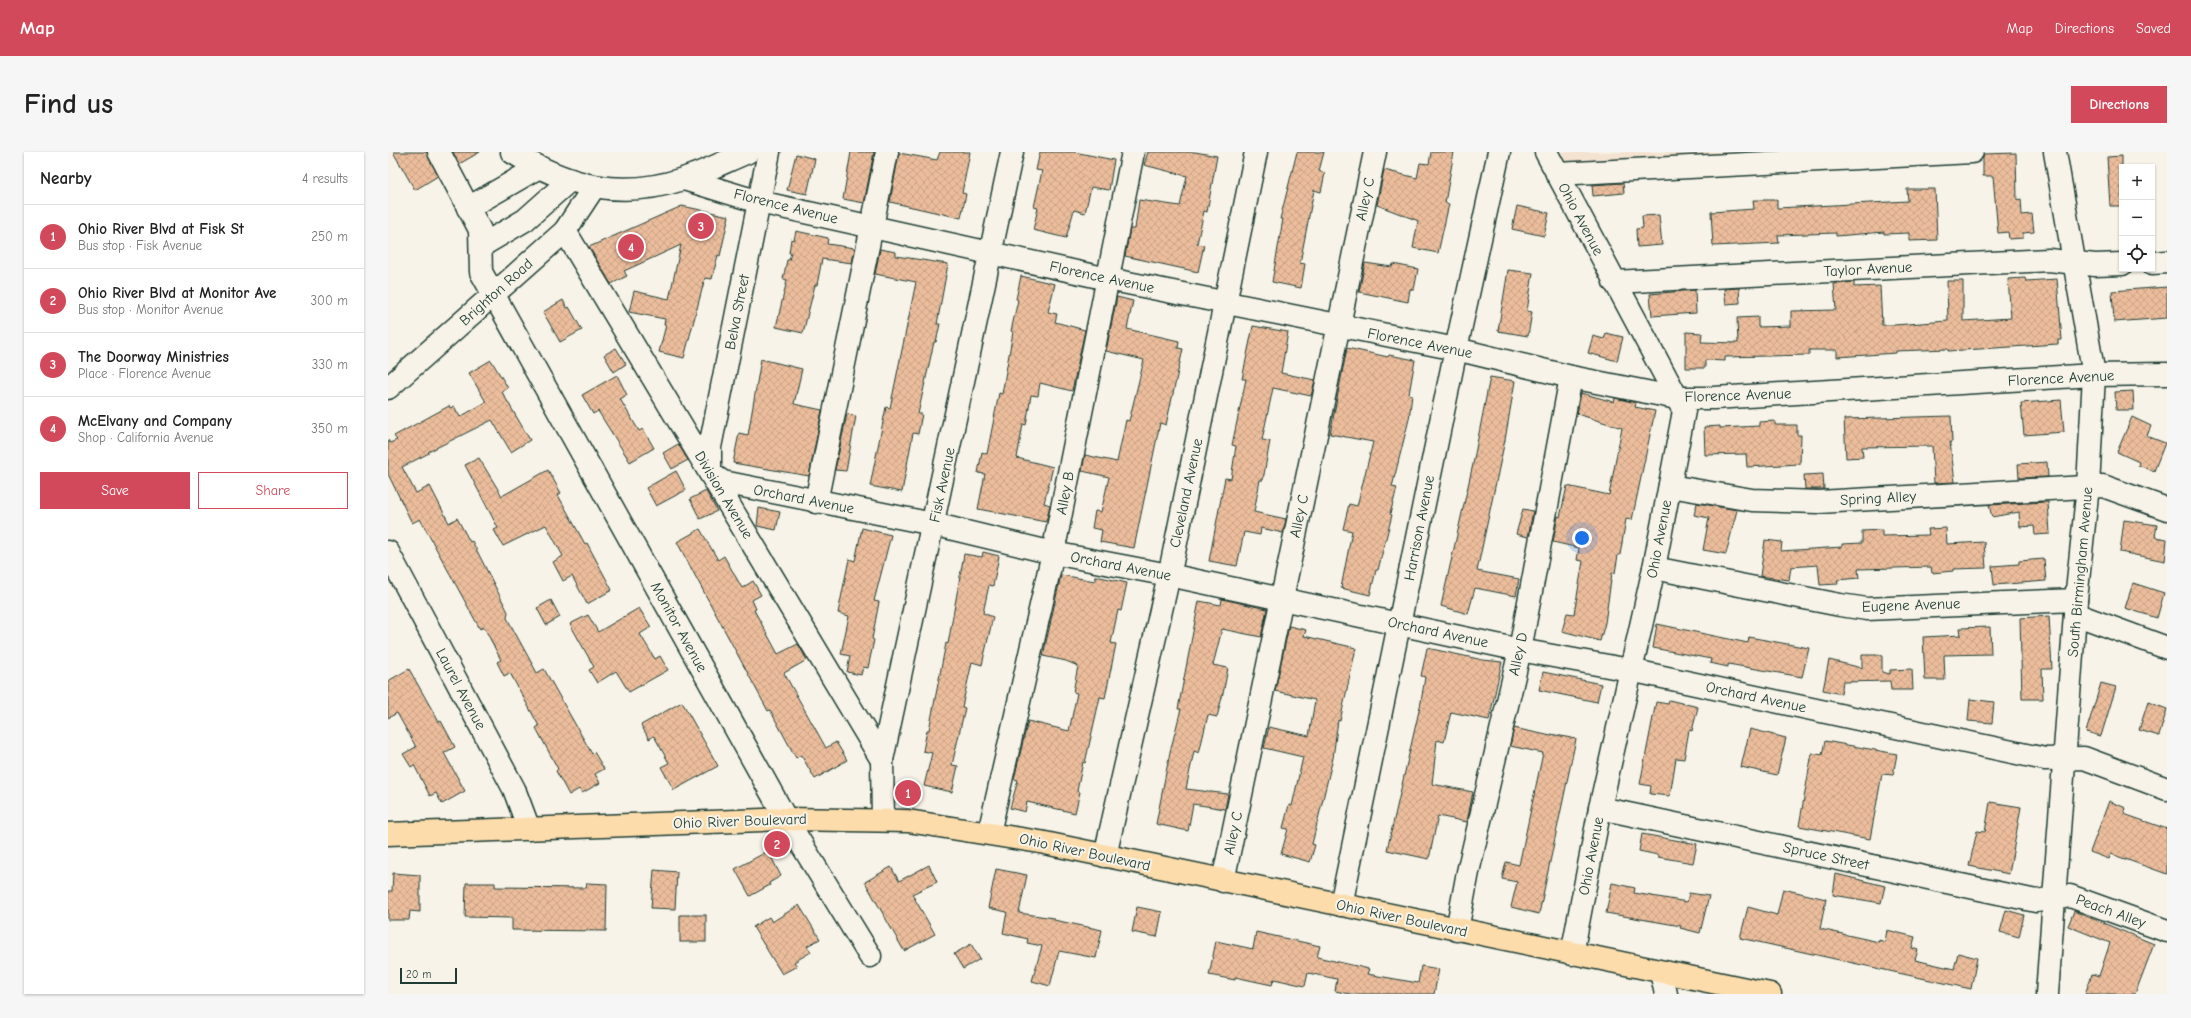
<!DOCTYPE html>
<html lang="en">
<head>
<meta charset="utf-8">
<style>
	:root { --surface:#fff; --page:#f6f6f6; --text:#222; --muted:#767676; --line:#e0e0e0; --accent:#d1495b }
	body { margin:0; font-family:"Comic Neue",sans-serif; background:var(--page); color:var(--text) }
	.controls { position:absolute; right:12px; top:12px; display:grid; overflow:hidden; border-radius:0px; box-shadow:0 1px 3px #0004 }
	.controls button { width:36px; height:36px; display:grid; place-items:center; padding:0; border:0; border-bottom:1px solid var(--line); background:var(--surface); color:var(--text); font:20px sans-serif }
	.scale { position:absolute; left:12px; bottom:10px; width:57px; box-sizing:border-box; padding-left:4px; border:2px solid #1f3d34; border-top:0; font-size:11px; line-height:14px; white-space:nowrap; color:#1f3d34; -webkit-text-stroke:3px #f7f3e8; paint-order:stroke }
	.you { position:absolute; left:1194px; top:386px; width:14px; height:14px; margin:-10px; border:3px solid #fff; border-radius:50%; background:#1a73e8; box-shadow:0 0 0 6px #1a73e833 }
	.badge { display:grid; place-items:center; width:26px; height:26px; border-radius:50%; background:var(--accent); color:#fff; font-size:13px; font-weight:700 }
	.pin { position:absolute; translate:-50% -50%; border:2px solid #fff; box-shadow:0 1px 4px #0006 }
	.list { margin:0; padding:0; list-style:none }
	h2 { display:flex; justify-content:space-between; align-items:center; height:52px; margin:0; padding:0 16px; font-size:17px }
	h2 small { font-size:13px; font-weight:400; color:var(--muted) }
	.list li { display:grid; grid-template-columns:26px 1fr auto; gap:12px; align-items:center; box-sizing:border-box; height:64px; padding:0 16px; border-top:1px solid var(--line) }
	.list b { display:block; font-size:15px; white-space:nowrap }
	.list p { margin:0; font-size:13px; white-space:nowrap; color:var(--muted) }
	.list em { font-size:13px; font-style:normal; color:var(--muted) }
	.actions { display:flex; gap:8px; padding:12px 16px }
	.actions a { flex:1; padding:9px 0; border:1px solid var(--accent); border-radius:0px; text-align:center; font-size:14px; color:var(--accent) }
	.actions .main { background:var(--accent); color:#fff }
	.icon { flex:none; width:22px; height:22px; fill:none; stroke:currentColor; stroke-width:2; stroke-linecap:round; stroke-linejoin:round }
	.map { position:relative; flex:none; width:1779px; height:842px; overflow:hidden; border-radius:0px }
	header { display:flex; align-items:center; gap:24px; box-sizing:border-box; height:56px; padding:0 20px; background:var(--accent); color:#fff }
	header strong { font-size:19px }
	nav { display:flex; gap:22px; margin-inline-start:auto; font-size:14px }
	.intro { display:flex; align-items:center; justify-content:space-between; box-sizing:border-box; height:96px; padding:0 24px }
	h1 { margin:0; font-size:28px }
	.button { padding:10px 18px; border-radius:0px; background:var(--accent); color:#fff; font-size:14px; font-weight:700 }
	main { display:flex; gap:24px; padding:0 24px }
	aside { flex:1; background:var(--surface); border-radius:0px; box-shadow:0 1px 3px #0004 }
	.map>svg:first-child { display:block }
</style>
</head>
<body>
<header>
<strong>Map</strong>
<nav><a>Map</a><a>Directions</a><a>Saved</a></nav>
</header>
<div class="intro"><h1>Find us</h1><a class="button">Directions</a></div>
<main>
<aside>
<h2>Nearby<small>4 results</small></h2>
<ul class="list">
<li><span class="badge">1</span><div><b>Ohio River Blvd at Fisk St</b><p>Bus stop · Fisk Avenue</p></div><em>250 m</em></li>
<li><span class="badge">2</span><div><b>Ohio River Blvd at Monitor Ave</b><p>Bus stop · Monitor Avenue</p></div><em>300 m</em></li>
<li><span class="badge">3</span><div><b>The Doorway Ministries</b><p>Place · Florence Avenue</p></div><em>330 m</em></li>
<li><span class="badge">4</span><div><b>McElvany and Company</b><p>Shop · California Avenue</p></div><em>350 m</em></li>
</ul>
<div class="actions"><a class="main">Save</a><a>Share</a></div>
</aside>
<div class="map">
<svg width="1779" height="842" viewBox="0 0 1779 842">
	<defs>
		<pattern id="building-cross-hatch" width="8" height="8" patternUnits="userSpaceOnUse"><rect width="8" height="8" fill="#ecbd9c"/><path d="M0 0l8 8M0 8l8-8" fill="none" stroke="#caa387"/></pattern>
	</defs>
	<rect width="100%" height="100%" fill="#f7f3e8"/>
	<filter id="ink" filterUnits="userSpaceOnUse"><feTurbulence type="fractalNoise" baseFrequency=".025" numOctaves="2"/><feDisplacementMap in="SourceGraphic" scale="8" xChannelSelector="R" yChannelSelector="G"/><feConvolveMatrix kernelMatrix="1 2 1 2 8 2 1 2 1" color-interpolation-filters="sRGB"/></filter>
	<g filter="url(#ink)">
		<path fill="#f4e3d1" d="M1158 0H1584L1169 22Z"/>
		<g fill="url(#building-cross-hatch)" stroke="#1f3d34">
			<path d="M5 0H39L50 24 27 38Z"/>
			<path d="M65 0H92L71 12Z"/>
			<path d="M463 0H486L476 51 455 47Z"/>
			<path d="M552 0H582L574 41 578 42 573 66 502 50 511 1 549 8Z"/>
			<path d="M652 0H686L726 8 721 38 703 35 697 61 686 58 678 86 645 78 650 56 646 55 654 19 648 18Z"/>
			<path d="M760 0H807L829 4 819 60 816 59 809 92 816 93 810 120 737 104 742 77H747L751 48 792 54 799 24 756 13Z"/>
			<path d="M909 0H936L931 19 937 21 933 40 926 38 912 111 917 112 913 136 884 130 895 67H892Z"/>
			<path d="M1043 0H1066L1057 51 1061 52 1050 101 1025 96 1030 69 1028 68 989 53 996 18 1029 26 1032 11 1041 12Z"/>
			<path d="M1628 1 1629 48 1633 47 1634 63 1644 62 1646 80 1635 81V86L1621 87 1620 80 1610 81 1605 24H1595V6L1596 2Z"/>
			<path d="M408 2 427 7 419 42 399 38Z"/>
			<path d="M1734 4V54H1722L1719 5Z"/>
			<path d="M1235 31 1236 41 1205 44 1204 33Z"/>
			<path d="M1519 37H1547L1549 88 1521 89V81L1496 82V80L1448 84V81L1390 83 1391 91 1325 94 1323 60 1366 57 1365 48H1389V56L1520 49Z"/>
			<path d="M294 54 341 64 332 104 330 103 324 127 317 126 296 206 271 200 278 173H276L277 167 241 160 246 139 281 147 293 93 236 119 239 124 223 132 201 95Z"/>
			<path d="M1129 54 1161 61 1156 84 1124 77Z"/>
			<path d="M1271 63 1274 93 1249 95 1248 77 1255 76 1254 64Z"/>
			<path d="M408 79 440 86 439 92 467 96 464 111 434 107 429 133H427L415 181 388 175 399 128 395 127 399 108H401L403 101H401L403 87 406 88Z"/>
			<path d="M492 97 508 100V104L560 112 549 172H552L548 190H546L530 262H534L530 282 525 281 514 340 482 334 498 255 502 256 528 130 487 122Z"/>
			<path d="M977 111 1004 115 1005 112 1030 117 1026 138 1022 137 1020 150 971 140Z"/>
			<path d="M1120 118 1145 121 1139 159 1144 160 1140 184 1110 179Z"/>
			<path d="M633 124 667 132 660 160 669 162 667 170 697 178 684 239 652 231 650 244 643 243 638 273 635 272 629 306 665 315 656 351 662 353 658 370 590 357 597 322 590 321 594 300 599 302 611 241 614 242 625 180 623 179 630 148 628 147Z"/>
			<path d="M1637 126 1638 129 1669 127 1674 188H1670V192L1560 199V197L1508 199V201L1449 205V198H1421V203L1337 205V209L1317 208V216H1298V180L1314 181 1313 190 1350 191 1349 166 1370 165V175L1403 174V159L1448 158 1446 132 1466 130V135L1492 134 1494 173H1506L1560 169 1559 129H1575V169L1623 166 1620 127Z"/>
			<path d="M1779 135V166L1726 170 1724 139Z"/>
			<path d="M1351 136 1352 151 1338 152 1336 137Z"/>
			<path d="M1307 138 1308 161 1264 164 1262 142Z"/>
			<path d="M729 145 745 149 739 177 791 189 790 196 795 197 778 273 772 271 746 396 712 390 714 378 704 376 707 359 713 360 721 325 694 319 697 303 729 310 738 268 741 269 756 208 718 199Z"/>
			<path d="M175 148 179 156 181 155 194 178 172 190 155 160Z"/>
			<path d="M865 174 900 180 893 221 927 228 923 244 885 236 874 288 882 289 875 328H872L866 360 898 367 895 381 873 376 872 383 856 380 849 414 821 409 837 326 843 327 848 294 844 293 858 227H854Z"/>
			<path d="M1218 181 1235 185 1229 209 1200 201 1205 184 1216 187Z"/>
			<path d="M228 196 238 212 226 220 216 203Z"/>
			<path d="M959 196 1000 205 1001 203 1027 208 1021 242 1024 243 1021 267 1004 335 1009 336 1002 362 1004 363 990 418H988L982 443 953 436 964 379 955 377 961 352 969 354 985 290 942 282Z"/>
			<path d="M373 207 414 217 406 252 434 258 421 324 345 311 351 281 360 283Z"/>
			<path d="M103 208 120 236 114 240 142 288 123 300 104 268 40 300 41 301 14 315 28 341 42 334 61 371 69 366 82 390 84 389 120 460 119 466 149 521 156 517 204 602 206 600 216 617 207 622 212 631 194 641 191 637 181 643 168 619 170 617 148 576 151 574 122 521 116 524 109 510 113 508 96 475 92 477 32 367 24 371 0 322V288L2 291 9 288 6 284 61 254 62 256 66 254 72 265 98 250 81 221Z"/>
			<path d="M229 223 239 243 232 247 251 279 255 277 266 296 242 310 210 259 205 262 194 243Z"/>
			<path d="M1102 225 1127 229 1117 288 1089 419 1131 427 1128 444 1087 436 1080 462 1053 454 1085 312Z"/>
			<path d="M1745 239 1746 258H1728L1727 240Z"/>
			<path d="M1193 241 1226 250 1227 246 1248 251 1247 255 1267 259 1244 368 1238 367 1232 403H1230L1227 421H1224L1217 471 1212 489 1174 479 1179 461 1186 462 1195 409 1189 408 1191 396 1165 390 1170 364 1172 365 1179 334 1221 343 1234 276 1189 262Z"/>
			<path d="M1673 248 1676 280 1636 283 1633 251Z"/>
			<path d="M459 262 468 264 458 319 447 318Z"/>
			<path d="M1563 264 1564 290H1562L1567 330 1546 331 1544 294 1474 295 1475 305 1458 306 1456 267Z"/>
			<path d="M1744 265 1763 274 1759 284 1777 291 1766 319 1750 313 1751 310 1729 300Z"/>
			<path d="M1387 269V273H1409V283H1413L1412 312 1359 315 1358 302 1317 303 1316 275 1332 274V276L1371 274V270Z"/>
			<path d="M290 292 300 308 284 317 275 301Z"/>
			<path d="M91 306 114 344 160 318 173 341 170 343 197 392 199 391 224 438 199 452 184 424 175 429 165 410 175 404 158 373 115 394 106 378 110 376 77 313Z"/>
			<path d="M1659 310 1660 325 1631 326 1630 312Z"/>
			<path d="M288 319 298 338 268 354 258 336Z"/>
			<path d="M1435 322 1436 337H1417L1416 323Z"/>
			<path d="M318 339 329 359 312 367 302 347Z"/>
			<path d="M1660 350 1662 382 1647 383 1646 374 1632 375 1631 360 1604 365 1601 353Z"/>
			<path d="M1309 351 1349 358 1338 402 1315 398 1321 366 1306 363Z"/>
			<path d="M371 356 392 360 388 378 369 374Z"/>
			<path d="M1135 357 1145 359 1140 385 1128 382Z"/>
			<path d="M1736 368 1769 373 1767 385 1779 387 1777 409 1732 400Z"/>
			<path d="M474 376 503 383 486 449 491 450 484 487 486 488 480 516 475 515 473 523 459 520 462 504 453 502 461 464 450 461 461 407 467 409Z"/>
			<path d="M1558 376 1559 392 1596 390 1598 416 1565 417V419L1544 421 1543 415 1470 417 1471 426 1449 428 1450 432 1432 433 1430 413 1403 415 1401 428 1372 424 1377 388 1394 390 1393 399 1454 395V392L1474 391V379L1494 378V384L1541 383 1540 377Z"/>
			<path d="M312 377 330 408 336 404 354 436 365 429 373 443 364 448 368 457 366 458 390 502 410 492 419 508 396 521 438 596 448 590 459 608 427 627 413 603 408 606 382 558 380 559 289 390Z"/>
			<path d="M595 400 611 404 605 434 601 433 595 461 605 465 594 513 584 510 574 555 577 556 564 613 570 614 564 640 536 634 544 601 535 599 539 578H541L558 491 560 492 576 402 594 405Z"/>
			<path d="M1656 407 1658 429 1606 433 1604 414 1631 412V409Z"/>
			<path d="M673 423 707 429 708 424 739 431 733 459 730 458 723 491 728 492 717 546 712 545 697 611 695 610 689 639 692 640 687 661 639 650 637 660 622 656 630 628 626 627 640 569 681 579 689 541 685 540 690 514 678 509 655 504Z"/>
			<path d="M1745 431 1776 441 1769 466 1737 456Z"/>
			<path d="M834 447 879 457 873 485 834 477 825 513 840 516 836 537 829 565 820 563 811 601 806 599 798 637 840 642 837 657 805 652 800 679 768 672 782 600 793 557H790L811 449 833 453Z"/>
			<path d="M163 448 172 465 158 473 149 456Z"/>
			<path d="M251 456 263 475 252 482 267 507 272 504 280 518 241 540 228 519 209 531 201 518 206 515 182 472 200 463 210 480Z"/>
			<path d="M1661 464 1664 517H1654L1655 547H1634L1632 466Z"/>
			<path d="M1269 472 1360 491 1361 485 1421 496 1414 525 1340 512V515L1322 511 1323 507 1265 496Z"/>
			<path d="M901 474 918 478 916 484 968 496 952 569 950 568 945 606 924 692 927 693 922 710 893 702 900 677 895 676 901 653 904 654 915 605 876 596 881 575 921 584 927 548 887 539Z"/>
			<path d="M1602 475 1603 502 1556 503 1557 528H1537L1535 485 1573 483 1572 476Z"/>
			<path d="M1039 496 1095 508 1114 510 1101 568 1063 560 1056 590 1049 588 1044 632 1085 640 1079 670 1050 664 1041 707 999 698 1033 550 1037 525 1033 524Z"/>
			<path d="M1474 503H1494V520L1502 522V518L1524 517 1525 538H1503L1502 529 1455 530 1453 542 1435 538 1441 508 1474 516Z"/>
			<path d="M21 517 51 570 53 569 67 595 56 601 77 639 54 652 48 641 42 644 26 613 23 615 15 602 28 595 9 561 0 566V529Z"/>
			<path d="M1155 520 1213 532 1209 550 1151 538Z"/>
			<path d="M1713 531 1728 535 1713 584 1698 580Z"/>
			<path d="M1582 547 1606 550 1604 571 1580 569Z"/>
			<path d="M1281 548 1310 555 1304 579 1301 578 1296 607 1288 606 1282 644 1262 642 1263 634 1252 632 1268 550 1280 552Z"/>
			<path d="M294 550 330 614 286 638 273 615 281 611 266 584 261 587 253 573Z"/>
			<path d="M1760 550 1779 557 1771 584 1751 578Z"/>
			<path d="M1126 576 1163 584V582L1188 587 1151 762 1123 755 1129 730 1114 727 1118 710 1131 713 1155 601 1122 594Z"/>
			<path d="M1362 577 1398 586 1389 623 1353 615Z"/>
			<path d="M1437 589 1509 602 1505 623 1494 622 1482 687 1411 674 1424 601 1434 603Z"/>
			<path d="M1721 649 1738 656 1736 662 1779 677V722L1723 702 1721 707 1702 700Z"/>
			<path d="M1602 650 1633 655 1621 722 1581 714 1589 679 1597 680Z"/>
			<path d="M1254 682 1309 692 1305 711 1270 705V703L1251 699Z"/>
			<path d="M380 699 393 724 381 731 382 733 362 744 347 717Z"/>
			<path d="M541 713 549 730 524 742 547 782 516 799 477 730 503 715 511 729Z"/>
			<path d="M608 717 639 723 631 761 666 766V768L714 778 708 806 671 799 662 834 644 829 654 794 639 791 640 787 615 781 619 760 600 756Z"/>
			<path d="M266 718 289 720 287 757 263 756Z"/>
			<path d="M5 721 32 723V760L22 759 21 768H0V739H4Z"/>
			<path d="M1448 722 1497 734 1493 751 1445 743Z"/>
			<path d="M78 731H107V735L198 736 199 731 219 732 218 779 124 778V766L77 765Z"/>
			<path d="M1224 731 1247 736 1246 741 1299 750 1301 741 1321 744 1312 781 1292 776 1293 774 1218 761Z"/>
			<path d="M1395 737 1438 747 1432 777 1491 790V788L1497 790 1499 778 1527 785 1524 796 1530 798 1527 808 1566 817 1570 801 1589 806 1583 837 1352 786 1360 755 1389 763Z"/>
			<path d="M411 753 432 787 419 794 423 800 406 810 409 814 394 822 365 775 381 765 384 770Z"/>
			<path d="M749 755 774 760 769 785 744 780Z"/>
			<path d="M1618 758 1636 763 1631 785 1612 780Z"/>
			<path d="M1686 759 1766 792 1747 842H1697L1704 822 1711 824 1722 791 1680 774Z"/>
			<rect x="292" y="763" width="26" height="27"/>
			<path d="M868 780 932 794 929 805 981 817 979 822 1030 831 1033 814 1051 817 1046 842H961L947 839 949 827 920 821 917 834 886 827 884 833 847 825V828L821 823 828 789 865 797Z"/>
			<path d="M583 792 592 807 575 817 566 802Z"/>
		</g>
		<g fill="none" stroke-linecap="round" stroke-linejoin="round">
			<defs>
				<g id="minor">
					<path d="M51 0 92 78 93 120 398 667 482 804"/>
					<path d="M124 0C179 34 232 48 295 27 317 20 338 9 360 0"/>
					<path d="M381 0 322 295V321L335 330 545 372 665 401 781 423 1132 498 1242 518 1657 607 1696 606 1779 637"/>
					<path d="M1158 0 1296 259 1266 416 1212 656 1184 802"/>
					<path d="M1169 22 1584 0"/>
					<path d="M296 27 371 50 720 127 1068 197 1183 225 1289 246H1326L1706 223 1779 222"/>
					<path d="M80 56 151 15"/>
					<path d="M177 79 494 608"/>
					<path d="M93 94 137 68 182 28"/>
					<path d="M1764 111 1779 110"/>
					<path d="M1226 130 1661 108 1707 113 1734 112"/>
					<path d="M0 236 177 79 206 35"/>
					<path d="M1282 334 1364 348 1431 350 1715 334 1779 357"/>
					<path d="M428 350 499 0"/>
					<path d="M0 400 126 637 141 677"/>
					<path d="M1266 416 1452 453 1479 457 1688 448"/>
					<path d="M1687 462 1779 496"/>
					<path d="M1212 656 1648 749 1682 744 1779 779"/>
					<path d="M495 667 494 608 624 0"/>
					<path d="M601 681 665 401 745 0"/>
					<path d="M717 704 784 410 868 0"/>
					<path d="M835 729 987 0"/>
					<path d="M953 753 1068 197 1111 0"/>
					<path d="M1069 778 1080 720 1132 498 1183 225"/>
					<path d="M1273 820 1278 842"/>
					<path d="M1659 842 1688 448 1700 334 1706 223 1667 0"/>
				</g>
				<path id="highway" d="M0 682 398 667 520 669 652 690 1382 842"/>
			</defs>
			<use href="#minor" stroke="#1f3d34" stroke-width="25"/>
			<use href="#highway" stroke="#1f3d34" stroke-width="25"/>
			<use href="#minor" stroke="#f7f3e8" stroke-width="22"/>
			<use href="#highway" stroke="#fddcac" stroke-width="22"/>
		</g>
	</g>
	<g text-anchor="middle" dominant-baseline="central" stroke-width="4" stroke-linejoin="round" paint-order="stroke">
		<g font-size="15" fill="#1f3d34" stroke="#f7f3e8">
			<text transform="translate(977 47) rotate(-78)">Alley C</text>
			<text transform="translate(398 54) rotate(14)">Florence Avenue</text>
			<text transform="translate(1193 67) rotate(62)">Ohio Avenue</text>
			<text transform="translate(1480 117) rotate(-3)">Taylor Avenue</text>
			<text transform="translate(714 125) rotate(12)">Florence Avenue</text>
			<text transform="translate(108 140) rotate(-42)">Brighton Road</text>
			<text transform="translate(349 160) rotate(-79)">Belva Street</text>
			<text transform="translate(1032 191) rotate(11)">Florence Avenue</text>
			<text transform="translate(1673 226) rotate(-3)">Florence Avenue</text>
			<text transform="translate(1350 243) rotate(-2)">Florence Avenue</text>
			<text transform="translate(554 333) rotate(-78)">Fisk Avenue</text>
			<text transform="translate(677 341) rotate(-79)">Alley B</text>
			<text transform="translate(798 341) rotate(-78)">Cleveland Avenue</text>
			<text transform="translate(336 343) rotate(59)">Division Avenue</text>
			<text transform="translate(1490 346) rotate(-3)">Spring Alley</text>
			<text transform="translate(416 347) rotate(11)">Orchard Avenue</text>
			<text transform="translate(911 364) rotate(-78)">Alley C</text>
			<text transform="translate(1031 376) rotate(-79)">Harrison Avenue</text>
			<text transform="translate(1271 387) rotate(-79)">Ohio Avenue</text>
			<text transform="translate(733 414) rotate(11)">Orchard Avenue</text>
			<text transform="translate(1692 420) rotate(-85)">South Birmingham Avenue</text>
			<text transform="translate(1523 453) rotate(-2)">Eugene Avenue</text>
			<text transform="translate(291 475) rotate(61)">Monitor Avenue</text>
			<text transform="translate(1050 480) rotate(12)">Orchard Avenue</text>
			<text transform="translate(1130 502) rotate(-78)">Alley D</text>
			<text transform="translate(73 537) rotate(62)">Laurel Avenue</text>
			<text transform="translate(1368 545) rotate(12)">Orchard Avenue</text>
			<text transform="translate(352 669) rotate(-2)">Ohio River Boulevard</text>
			<text transform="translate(845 681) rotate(-78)">Alley C</text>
			<text transform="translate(697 700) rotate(12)">Ohio River Boulevard</text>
			<text transform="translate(1203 704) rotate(-79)">Ohio Avenue</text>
			<text transform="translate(1438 704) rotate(12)">Spruce Street</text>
			<text transform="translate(1723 759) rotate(20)">Peach Alley</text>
			<text transform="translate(1014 766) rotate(12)">Ohio River Boulevard</text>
		</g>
	</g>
</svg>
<div class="controls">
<button>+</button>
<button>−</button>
<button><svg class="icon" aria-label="locate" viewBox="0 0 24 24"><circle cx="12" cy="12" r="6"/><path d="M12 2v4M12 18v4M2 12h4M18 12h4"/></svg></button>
</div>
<div class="scale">20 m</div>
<div class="you"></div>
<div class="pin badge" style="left:520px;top:641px">1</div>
<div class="pin badge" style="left:389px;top:692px">2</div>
<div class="pin badge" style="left:313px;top:74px">3</div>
<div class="pin badge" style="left:243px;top:95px">4</div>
</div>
</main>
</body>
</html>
